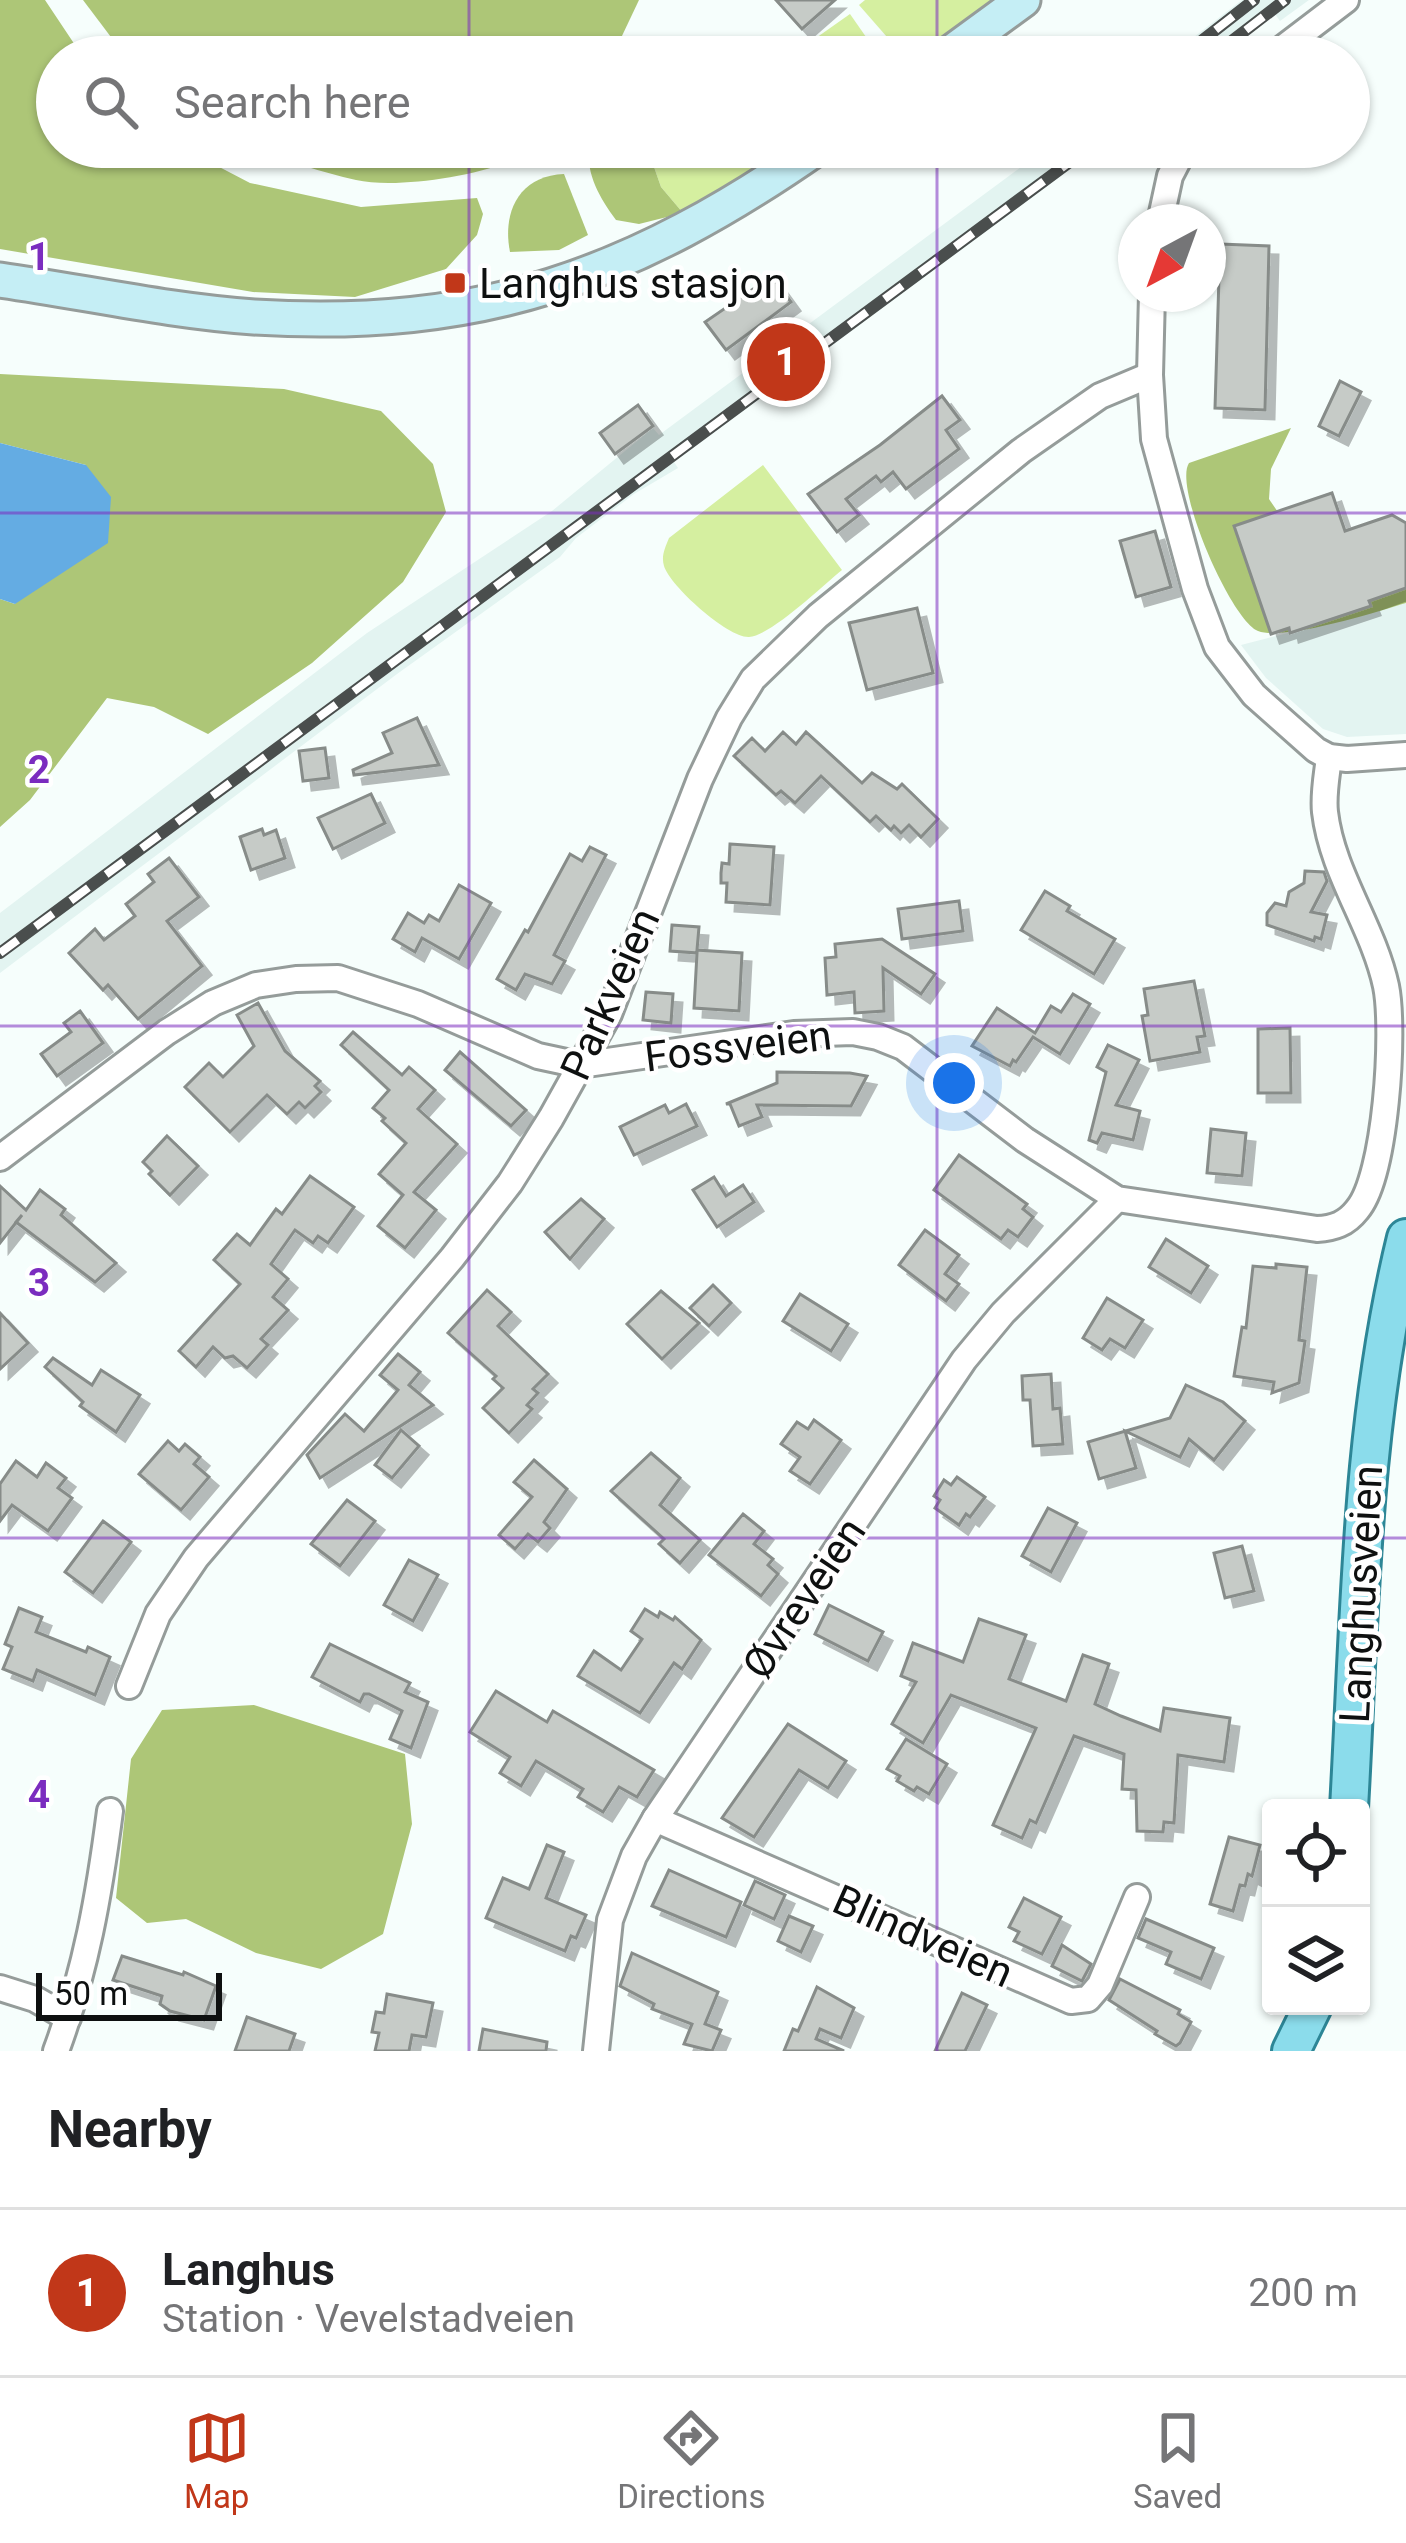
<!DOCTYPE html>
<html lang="en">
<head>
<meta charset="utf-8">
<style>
	:root { --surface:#fff; --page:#f6f6f6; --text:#202124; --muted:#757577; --line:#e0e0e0; --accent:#c13719 }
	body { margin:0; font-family:Roboto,sans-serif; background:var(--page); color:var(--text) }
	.controls { position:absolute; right:36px; bottom:36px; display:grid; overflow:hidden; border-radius:12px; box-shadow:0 3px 9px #0004 }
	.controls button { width:108px; height:108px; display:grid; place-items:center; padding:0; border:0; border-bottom:3px solid var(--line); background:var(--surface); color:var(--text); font:60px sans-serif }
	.compass { position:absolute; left:1118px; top:204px; width:108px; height:108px; border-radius:50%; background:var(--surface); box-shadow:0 3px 9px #0004; rotate:221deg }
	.scale { position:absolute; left:36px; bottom:30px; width:186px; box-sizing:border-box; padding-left:12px; border:6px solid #0e1010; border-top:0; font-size:33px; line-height:42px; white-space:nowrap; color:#0e1010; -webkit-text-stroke:9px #fff; paint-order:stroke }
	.you { position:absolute; left:954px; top:1083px; width:42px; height:42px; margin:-30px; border:9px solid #fff; border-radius:50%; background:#1a73e8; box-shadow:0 0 0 18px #1a73e833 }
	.badge { display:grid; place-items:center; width:78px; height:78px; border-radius:50%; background:var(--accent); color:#fff; font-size:39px; font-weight:700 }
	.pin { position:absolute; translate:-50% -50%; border:6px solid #fff; box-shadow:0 3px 12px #0006 }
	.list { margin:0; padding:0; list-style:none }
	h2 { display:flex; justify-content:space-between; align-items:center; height:156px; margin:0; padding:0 48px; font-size:51px }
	h2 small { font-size:39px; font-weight:400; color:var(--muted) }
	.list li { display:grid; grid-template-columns:78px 1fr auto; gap:36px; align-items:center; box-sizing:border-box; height:168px; padding:0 48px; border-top:3px solid var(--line) }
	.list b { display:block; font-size:45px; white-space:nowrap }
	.list p { margin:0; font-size:39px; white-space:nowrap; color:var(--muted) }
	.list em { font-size:39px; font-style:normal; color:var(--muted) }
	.icon { flex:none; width:66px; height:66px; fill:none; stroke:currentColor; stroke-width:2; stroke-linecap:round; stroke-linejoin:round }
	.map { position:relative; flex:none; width:1406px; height:2051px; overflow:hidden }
	.search { position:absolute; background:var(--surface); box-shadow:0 3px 9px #0004; left:36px; right:36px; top:36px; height:132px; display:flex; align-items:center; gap:30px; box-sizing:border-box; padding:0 42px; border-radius:66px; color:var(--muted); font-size:45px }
	.sheet { height:324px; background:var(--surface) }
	nav { display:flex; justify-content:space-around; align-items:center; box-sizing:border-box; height:168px; border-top:3px solid var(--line); background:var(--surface); font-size:33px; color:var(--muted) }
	nav a { display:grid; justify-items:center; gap:6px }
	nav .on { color:var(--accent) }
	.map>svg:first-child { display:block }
</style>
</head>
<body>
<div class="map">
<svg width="1406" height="2051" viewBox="0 0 1406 2051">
	<defs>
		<filter id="shadow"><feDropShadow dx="9" dy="9" stdDeviation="0" flood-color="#0004"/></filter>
	</defs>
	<rect width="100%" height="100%" fill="#f6fefc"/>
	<g fill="#e3f4f1">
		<path d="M1242 0H1309L1280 21 1275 14 1219 57H1168Z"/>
		<path d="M1048 147H1100L674 462 678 468 634 494 576 538 560 557 397 674 0 973V913L367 633 552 511 653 428 659 435Z"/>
		<path d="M1406 603V734L1347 737 1323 729 1266 678 1241 645Z"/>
	</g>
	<g fill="#d5efa0">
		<path d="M865 0H993L920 52 901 53 859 5Z"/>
		<path d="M850 14 880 57H789Z"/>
		<path d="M647 147H791L743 182 683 213 661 187Z"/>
		<path d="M763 465 842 570C822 586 772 635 749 637 728 638 670 586 664 566 661 556 665 548 669 538Z"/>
	</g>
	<g fill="#adc677">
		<path d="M0 0H45L83 57H57V147H181L250 183 361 207 477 198 483 214 477 235 446 269 355 297 253 292 0 249Z"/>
		<path d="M83 0H639L612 57H126Z"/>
		<path d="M246 147H541C501 173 402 190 356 180 319 172 282 158 246 147Z"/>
		<path d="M589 147H647L661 187 683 213 639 224 616 220C600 198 586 175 589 147Z"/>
		<path d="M564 174 588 235 559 250 510 252C502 212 519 176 564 174Z"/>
		<path d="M0 374 284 389 381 411 433 464 446 512 403 582 312 663 208 734 154 707 107 698 30 800 0 827V599L15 604 86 465 0 443Z"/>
		<path d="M1291 428 1271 469 1269 499 1282 518 1406 576V603C1376 612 1285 641 1258 631 1231 620 1173 487 1189 463Z"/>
		<path d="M254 1705 405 1754 412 1824 383 1934 321 1969 256 1953 186 1919 147 1923 116 1898 131 1759 162 1710Z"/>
	</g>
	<path fill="#64ace3" d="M0 443 86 465 111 497 108 543 15 604 0 599Z"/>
	<g fill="#c6cbc7" stroke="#878c89" stroke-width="3" filter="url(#shadow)">
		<path d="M776 0H835L802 29Z"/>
		<path d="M1220 244 1269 246 1265 410 1215 408Z"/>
		<path d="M772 276 791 302 726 350 705 322Z"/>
		<path d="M1340 381 1361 392 1339 436 1319 426Z"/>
		<path d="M942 396 960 420 946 430 959 449 906 489 893 472 881 482 876 476 846 499 859 515 837 532 808 494 880 445Z"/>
		<path d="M638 405 653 426 615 454 600 433Z"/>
		<path d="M1332 493 1345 531 1392 515 1406 523V588L1369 601 1371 606 1290 633 1289 628 1271 634 1234 526Z"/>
		<path d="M1155 531 1171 587 1136 597 1120 541Z"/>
		<path d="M917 608 933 673 867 690 849 623Z"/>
		<path d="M417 718 439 765 354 775 353 770 392 753 383 733Z"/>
		<path d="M783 732 796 744 806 732 862 783 872 773 897 789 902 784 938 819 921 837 909 825 901 833 894 826 891 830 876 816 870 822 821 776 795 803 781 791 776 795 734 756 752 738 765 751Z"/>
		<path d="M325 748 329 778 303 781 299 751Z"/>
		<path d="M371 794 385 823 333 849 318 818Z"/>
		<path d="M262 829 264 835 276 830 285 858 251 870 240 837Z"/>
		<path d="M730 844 774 847 770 905 726 902 727 883H721V873L722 863 729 864Z"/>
		<path d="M590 847 606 855 554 955 565 961 552 984 525 974 516 990 497 979 525 930 528 932 570 854 582 861Z"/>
		<path d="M169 858 199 897 167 921 202 966 138 1019 108 985 103 990 69 953 95 929 104 940 135 916 126 904 154 882 148 874Z"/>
		<path d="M1305 871 1324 872 1327 881 1311 912 1327 915 1321 939 1315 937 1314 941 1267 925V913L1275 903 1286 906 1289 892 1304 883Z"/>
		<path d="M459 885 491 903 459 959 422 938 415 952 393 939 408 913 424 923 429 915 439 921Z"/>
		<path d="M1045 891 1070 906 1067 911 1115 939 1094 974 1021 930Z"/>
		<path d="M959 901 963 931 902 939 898 909Z"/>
		<path d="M672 925 699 927 697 950 742 953 739 1011 694 1008 697 953 670 951Z"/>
		<path d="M882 939 935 974 921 994 883 968 884 1011 855 1013 854 992 827 995 825 958 836 957 835 944Z"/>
		<path d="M1194 981 1205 1036 1197 1037 1200 1052 1150 1061 1142 1016 1148 1015 1144 989Z"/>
		<path d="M646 992 673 994 671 1023 643 1020Z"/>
		<path d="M1073 994 1090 1004 1060 1054 1033 1037 1016 1062 1013 1060 1010 1066 972 1046 997 1008 1035 1033 1051 1006 1061 1012Z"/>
		<path d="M258 1003 285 1051 320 1081 315 1086 321 1092 305 1108 299 1102 287 1114 267 1095 230 1132 185 1087 209 1063 223 1077 254 1046 237 1015Z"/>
		<path d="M80 1011 103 1043 57 1076 41 1054 71 1032 64 1023Z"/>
		<path d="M1290 1028 1291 1093H1258V1029Z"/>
		<path d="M353 1032 402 1075 409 1067 435 1090 418 1109 457 1144 414 1192 436 1210 405 1248 378 1226 403 1195 379 1174 406 1143 382 1121 385 1118 373 1108 389 1090 341 1045Z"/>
		<path d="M1108 1045 1139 1060 1116 1105 1140 1111 1133 1140 1102 1133 1097 1143 1089 1140 1106 1072 1097 1067Z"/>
		<path d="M460 1052 526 1110 511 1126 445 1070Z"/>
		<path d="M777 1072 850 1073 867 1076 851 1106 757 1105 762 1117 739 1126 730 1104H726L777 1083Z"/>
		<path d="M686 1104 697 1126 634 1155 620 1127 665 1105 669 1113Z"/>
		<path d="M1211 1129 1246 1133 1242 1176 1207 1173Z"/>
		<path d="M167 1136 198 1166 170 1195 149 1174 152 1171 143 1162Z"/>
		<path d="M959 1155 1027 1204 1023 1209 1033 1217 1018 1237 1008 1230 1001 1239 934 1190Z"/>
		<path d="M310 1176 354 1207 328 1243 318 1236 313 1243 295 1230 271 1264 288 1279 273 1297 288 1310 261 1339 268 1345 247 1368 233 1356 225 1358 213 1347 196 1367 179 1351 240 1284 214 1260 237 1234 250 1245 276 1209 282 1214Z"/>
		<path d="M714 1177 726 1196 743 1185 754 1202 717 1227 693 1190Z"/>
		<path d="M0 1186 26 1210 40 1190 65 1209 61 1215 116 1263 95 1282 16 1222 22 1215 0 1243Z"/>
		<path d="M581 1199 604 1219 570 1259 545 1232Z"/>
		<path d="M925 1230 959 1255 945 1274 959 1284 946 1301 899 1265Z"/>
		<path d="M1166 1239 1208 1266 1191 1293 1149 1267Z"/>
		<path d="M1276 1264 1307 1267 1299 1340 1305 1341 1299 1383 1272 1393 1274 1382 1234 1376 1242 1327 1246 1328 1253 1266 1276 1268Z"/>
		<path d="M713 1285 731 1303 709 1326 690 1308Z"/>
		<path d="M487 1290 511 1312 498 1326 548 1374 533 1389 538 1393 527 1405 532 1409 509 1433 483 1408 503 1388 493 1379 496 1376 448 1333Z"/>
		<path d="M661 1291 699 1323 662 1359 627 1324Z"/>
		<path d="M800 1294 848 1324 831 1351 783 1321Z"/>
		<path d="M1107 1298 1143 1320 1125 1348 1110 1339 1102 1350 1083 1338Z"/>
		<path d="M0 1313 28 1343 0 1369Z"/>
		<path d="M398 1354 420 1372 409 1385 433 1405 320 1478 307 1455 345 1414 364 1431 398 1390 380 1375Z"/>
		<path d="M53 1358 92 1385 101 1370 140 1395 116 1432 80 1406 83 1402 45 1367Z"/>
		<path d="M1051 1374 1053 1409 1060 1408 1063 1444 1033 1446 1030 1400H1023L1022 1376Z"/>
		<path d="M1186 1385 1223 1402 1245 1421 1214 1460 1189 1439 1180 1457 1125 1431 1136 1468 1099 1479 1088 1442 1170 1418Z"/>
		<path d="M814 1420 841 1440 810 1484 790 1471 800 1457 781 1444 797 1422 808 1429Z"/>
		<path d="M401 1430 419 1446 392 1478 375 1465Z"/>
		<path d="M168 1441 179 1451 185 1444 200 1457 194 1464 209 1477 181 1510 139 1474Z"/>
		<path d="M651 1453 680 1478 660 1505 700 1540 680 1563 659 1544 664 1539 611 1491Z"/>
		<path d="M534 1460 567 1489 544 1522 550 1528 538 1542 528 1534 515 1549 499 1535 532 1497 514 1482Z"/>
		<path d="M16 1461 37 1477 46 1463 66 1478 58 1488 72 1498 48 1531 12 1505 0 1521V1484Z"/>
		<path d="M957 1477 985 1497 970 1517 966 1514 959 1525 935 1508 940 1500 934 1496 944 1480 951 1485Z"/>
		<path d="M347 1500 375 1521 340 1566 311 1544Z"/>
		<path d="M1048 1508 1077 1523 1051 1572 1022 1556Z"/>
		<path d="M743 1514 764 1531 754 1544 773 1559 768 1565 778 1574 761 1596 709 1555Z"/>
		<path d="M103 1521 131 1542 93 1593 65 1572Z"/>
		<path d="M1242 1546 1254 1591 1225 1598 1214 1553Z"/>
		<path d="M409 1560 438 1575 413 1621 384 1605Z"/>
		<path d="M829 1605 883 1632 868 1661 815 1634Z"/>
		<path d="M19 1608 42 1617 36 1632 86 1652 88 1647 110 1657 95 1695 37 1670 33 1681 3 1669 12 1647 5 1644Z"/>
		<path d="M645 1609 658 1617 660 1612 673 1620 675 1617 701 1640 682 1669 674 1663 640 1713 578 1676 594 1651 621 1670 642 1639 631 1631Z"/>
		<path d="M979 1619 1026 1635 1009 1679 1066 1701 1083 1655 1109 1664 1095 1704 1121 1716 1160 1731 1164 1708 1230 1718 1224 1762 1178 1755 1174 1823 1164 1822 1163 1832 1137 1831 1136 1790 1122 1789 1124 1754 1074 1736 1036 1823 1030 1820 1022 1838 993 1825 1036 1728 951 1695 923 1743 892 1724 916 1682 901 1676 913 1643 963 1662Z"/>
		<path d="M330 1644 410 1683 405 1692 428 1702 411 1748 390 1739 402 1711 369 1694H364L360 1702 312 1677Z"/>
		<path d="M496 1691 547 1722 553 1711 654 1770 637 1797 619 1787 603 1812 578 1797 583 1789 536 1761 521 1786 500 1773 510 1757 470 1732Z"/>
		<path d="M788 1724 846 1761 828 1788 799 1770 754 1837 722 1818Z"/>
		<path d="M906 1739 947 1764 929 1794 917 1787 914 1791 897 1781 900 1776 887 1769Z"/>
		<path d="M1229 1837 1260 1845 1252 1876 1248 1874 1245 1886 1240 1885 1233 1911 1210 1904Z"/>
		<path d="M547 1845 564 1852 546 1898 586 1915 576 1938 571 1936 565 1951 486 1918 503 1878 529 1889Z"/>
		<path d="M669 1870 741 1902 726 1937 652 1906Z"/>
		<path d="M755 1881 785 1895 774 1919 744 1905Z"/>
		<path d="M1024 1898 1061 1917 1042 1954 1014 1941 1019 1932 1009 1927Z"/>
		<path d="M789 1916 813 1926 801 1952 778 1941Z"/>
		<path d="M1146 1919 1214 1948 1201 1979 1166 1964 1171 1952 1138 1938Z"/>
		<path d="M1062 1945 1091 1964 1082 1981 1052 1966Z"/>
		<path d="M632 1953 718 1992 705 2024 721 2030 712 2051 684 2044 692 2024 652 2009 654 2004 620 1986Z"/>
		<path d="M122 1956 183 1975 184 1972 216 1986 204 2020 170 2011 160 2004 162 1996 113 1980Z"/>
		<path d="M1120 1979 1180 2010 1178 2014 1191 2022 1180 2043 1176 2046 1155 2034 1157 2031 1109 2000Z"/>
		<path d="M817 1987 854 2008 841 2038 820 2029 816 2039 844 2051H784L793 2029 798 2031Z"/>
		<path d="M962 1993 987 2005 965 2051H935Z"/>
		<path d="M387 1994 433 2003 426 2037 412 2035 409 2051H375L379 2033 372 2032 376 2012 384 2013Z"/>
		<path d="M247 2017 295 2034 289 2051H235Z"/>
		<path d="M483 2029 547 2042 546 2051H479Z"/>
	</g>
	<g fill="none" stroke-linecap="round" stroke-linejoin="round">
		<defs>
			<g id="street">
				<path d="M1271 57 1346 0"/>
				<path d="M1160 222 1170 176 1185 147"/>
				<path d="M1152 294 1150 375 1154 439 1195 589 1217 647 1254 695 1316 750 1329 757 1347 759 1406 755"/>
				<path d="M0 1158 167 1032 213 1003 256 985 296 979 338 978 418 1004 538 1056 580 1065 794 1034 853 1032 878 1037 903 1047 1025 1140 1117 1199 1317 1229C1334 1228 1346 1224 1357 1210 1386 1177 1395 1030 1386 986 1373 926 1332 873 1325 812 1323 794 1327 775 1329 757"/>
				<path d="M129 1686 158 1614 196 1558 452 1258 510 1183 551 1118 609 1014 700 779 729 718 753 679 818 616 1021 451 1100 396 1150 375"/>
				<path d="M655 1819 1071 2001 1088 1999 1100 1985 1137 1897"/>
				<path d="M0 1988 35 1999 68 2018"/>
				<path d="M56 2051C86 1970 99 1896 110 1811"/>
				<path d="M596 2051 610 1920 634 1856 655 1819 964 1360 1003 1313 1117 1199"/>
			</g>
			<g id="secondary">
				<path d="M945 57 1023 0"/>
				<path d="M0 280C84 292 169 311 254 317 481 331 633 276 818 147"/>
			</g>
			<g id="primary">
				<path d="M1349 1808C1360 1616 1360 1426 1406 1238"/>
				<path d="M1291 2051 1313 2006"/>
			</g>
		</defs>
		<use href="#street" stroke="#959c9a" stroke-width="30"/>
		<use href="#secondary" stroke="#959c9a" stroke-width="39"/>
		<use href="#primary" stroke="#2d8696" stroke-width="42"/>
		<use href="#street" stroke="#fff" stroke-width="24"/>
		<use href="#secondary" stroke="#c5eef5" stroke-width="33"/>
		<use href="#primary" stroke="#8bdceb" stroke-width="36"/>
		<defs>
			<g id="rail">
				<path d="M1181 57 1254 0"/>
				<path d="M1211 57 1285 0"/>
				<path d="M0 953 1090 147"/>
			</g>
		</defs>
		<use href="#rail" stroke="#4a4e4d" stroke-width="12"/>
		<use href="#rail" stroke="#fff" stroke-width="8" stroke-dasharray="22" stroke-linecap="butt"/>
	</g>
	<path fill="none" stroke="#7b2cbf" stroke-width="3" stroke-opacity="0.55" d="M469 0V57M937 0V57M469 147V2051M937 147V2051M0 513H1406M0 1026H1406M0 1538H1406"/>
	<rect fill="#c13719" stroke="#fff" stroke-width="4.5" x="443" y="271" width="24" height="24" rx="6"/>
	<g text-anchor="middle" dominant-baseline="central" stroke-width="9" stroke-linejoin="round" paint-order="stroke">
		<g font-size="42" fill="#0e1010" stroke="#fff" text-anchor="start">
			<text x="479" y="283">Langhus stasjon</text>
		</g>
		<g font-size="42" fill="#0e1010" stroke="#fff">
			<text transform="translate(610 994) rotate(-66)">Parkveien</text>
			<text transform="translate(738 1046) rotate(-7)">Fossveien</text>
			<text transform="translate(1361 1594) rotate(-87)">Langhusveien</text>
			<text transform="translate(804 1598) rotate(-56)">Øvreveien</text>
			<text transform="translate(923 1936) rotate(24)">Blindveien</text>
		</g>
	</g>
	<g font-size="39" text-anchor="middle" font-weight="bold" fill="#7b2cbf" stroke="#fff" stroke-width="9" stroke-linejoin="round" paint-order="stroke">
		<text x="39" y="270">1</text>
		<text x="39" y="783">2</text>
		<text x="39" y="1296">3</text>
		<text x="39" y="1808">4</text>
	</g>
</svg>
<div class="controls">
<button><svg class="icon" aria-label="locate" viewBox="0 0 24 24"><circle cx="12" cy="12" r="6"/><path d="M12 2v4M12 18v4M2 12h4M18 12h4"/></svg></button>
<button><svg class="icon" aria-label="layers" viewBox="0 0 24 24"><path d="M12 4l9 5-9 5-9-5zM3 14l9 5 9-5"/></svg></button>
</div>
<svg class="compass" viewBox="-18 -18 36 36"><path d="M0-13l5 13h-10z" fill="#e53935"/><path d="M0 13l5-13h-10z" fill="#757577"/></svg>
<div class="scale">50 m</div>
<div class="you"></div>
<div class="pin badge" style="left:786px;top:362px">1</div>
<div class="search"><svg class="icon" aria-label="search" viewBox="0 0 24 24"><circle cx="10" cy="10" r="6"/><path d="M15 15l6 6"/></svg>Search here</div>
</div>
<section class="sheet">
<h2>Nearby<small></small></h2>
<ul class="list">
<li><span class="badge">1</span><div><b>Langhus</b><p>Station · Vevelstadveien</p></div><em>200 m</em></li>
</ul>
</section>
<nav>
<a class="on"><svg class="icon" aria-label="map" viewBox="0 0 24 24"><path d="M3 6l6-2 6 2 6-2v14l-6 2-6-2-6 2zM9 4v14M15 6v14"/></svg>Map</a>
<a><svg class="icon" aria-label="directions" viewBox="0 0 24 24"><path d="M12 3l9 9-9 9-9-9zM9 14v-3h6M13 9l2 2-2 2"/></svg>Directions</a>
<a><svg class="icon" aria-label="saved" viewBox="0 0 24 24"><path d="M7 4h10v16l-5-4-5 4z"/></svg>Saved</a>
</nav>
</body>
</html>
